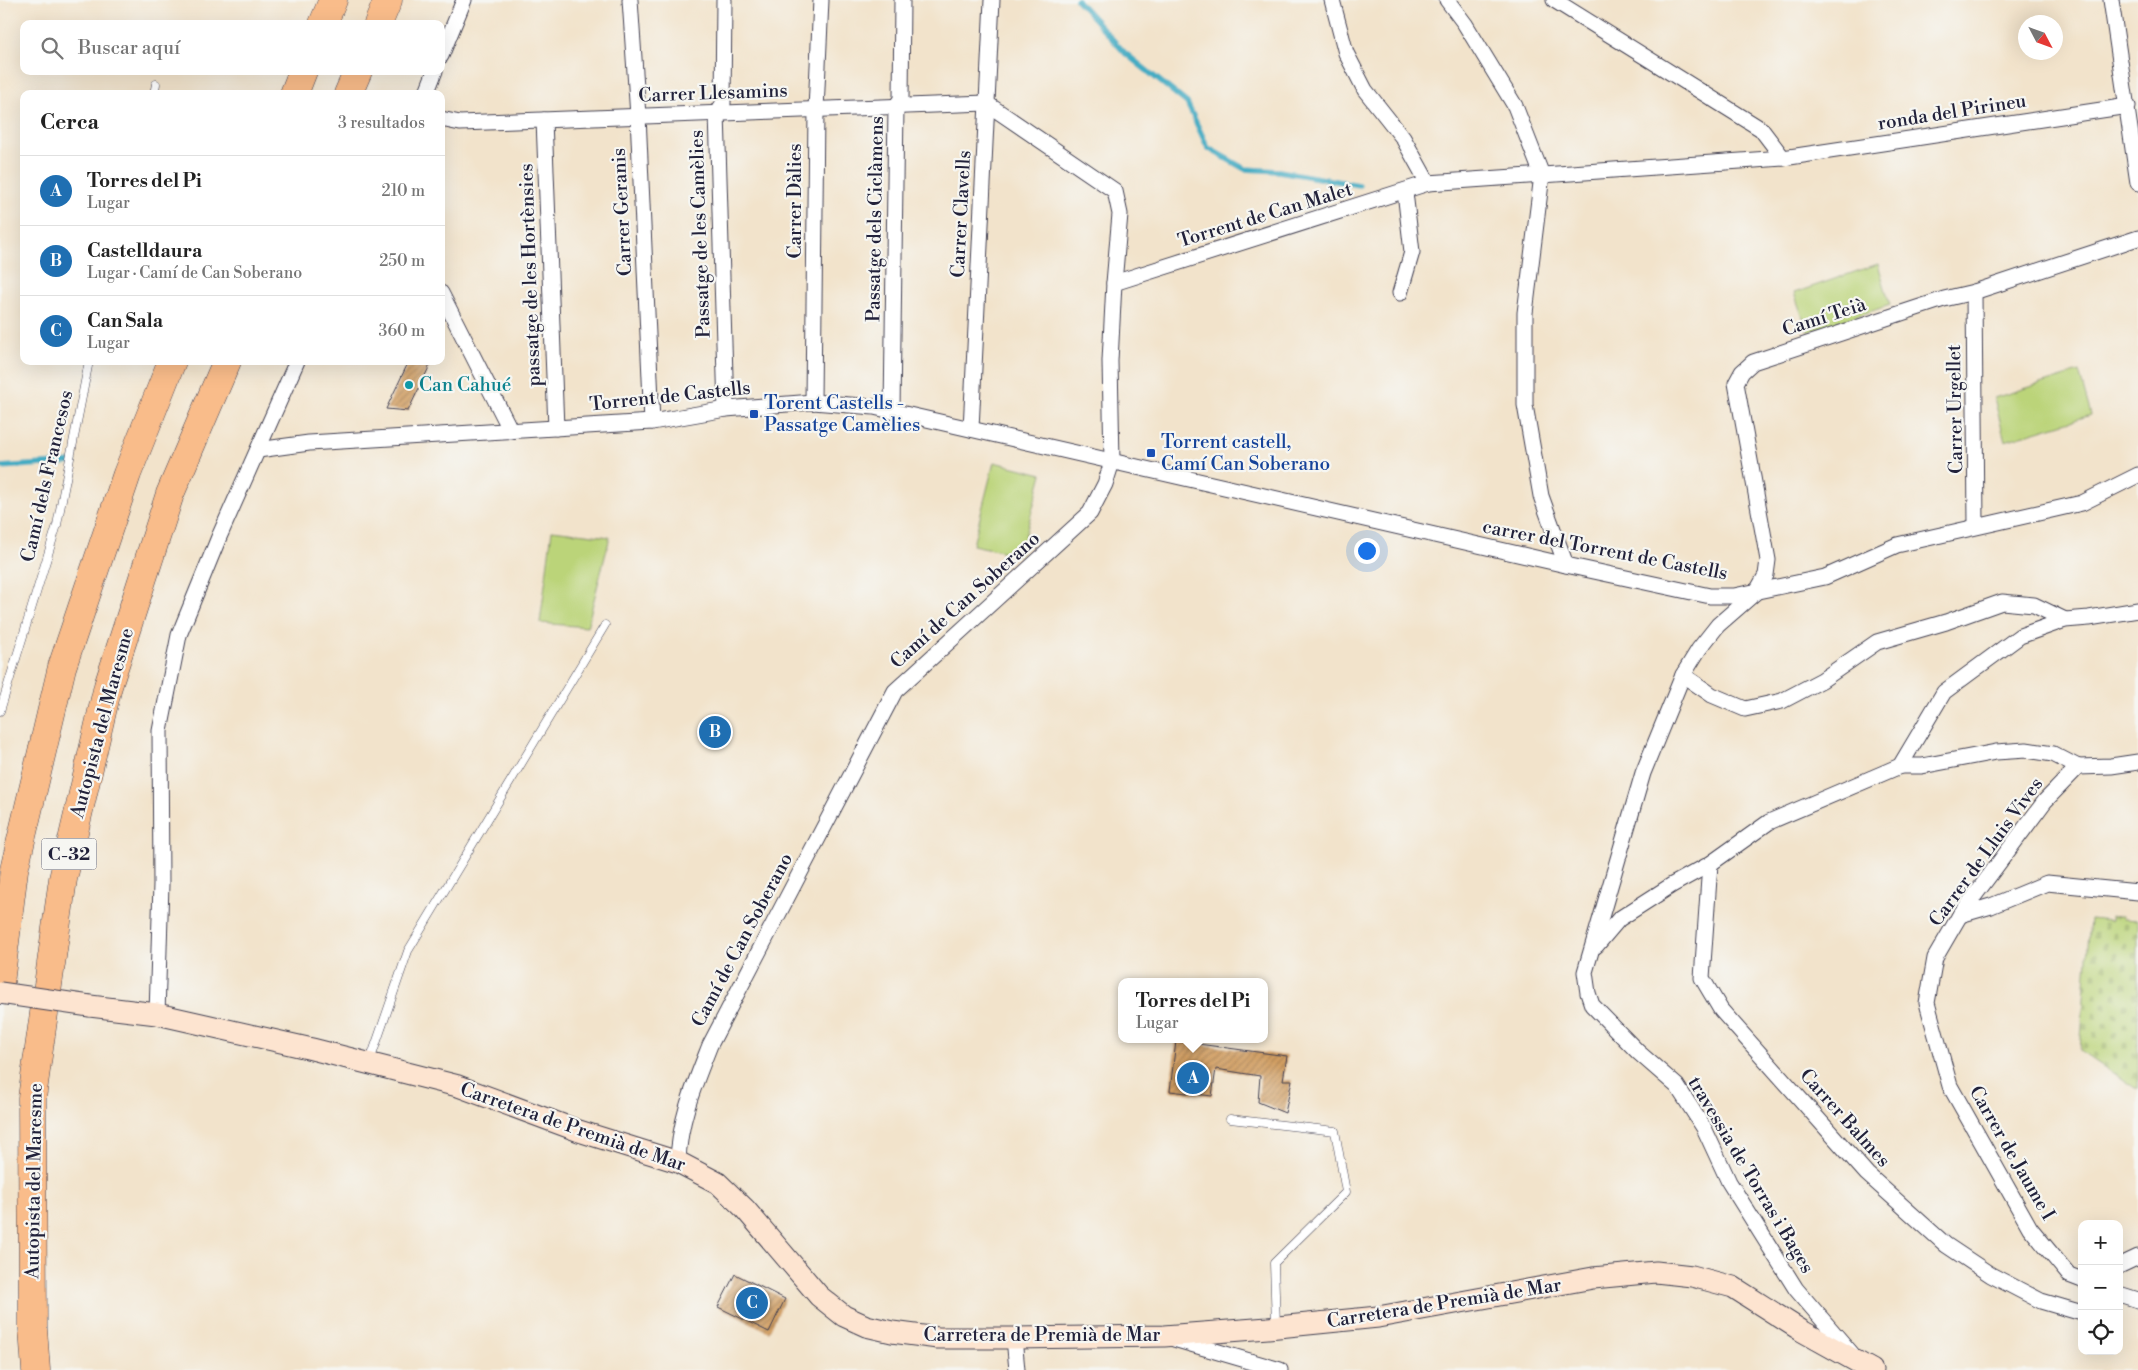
<!DOCTYPE html>
<html lang="es">
<head>
<meta charset="utf-8">
<style>
	:root { --surface:#fff; --page:#f6f6f6; --text:#222; --muted:#767676; --line:#e0e0e0; --accent:#1f6fb2 }
	body { margin:0; font-family:"Libre Bodoni",serif; background:var(--page); color:var(--text) }
	.controls { position:absolute; right:15px; bottom:15px; display:grid; overflow:hidden; border-radius:10px; box-shadow:0 5px 20px #0002 }
	.controls button { width:45px; height:45px; display:grid; place-items:center; padding:0; border:0; border-bottom:1px solid var(--line); background:var(--surface); color:var(--text); font:25px sans-serif }
	.compass { position:absolute; left:2018px; top:15px; width:45px; height:45px; border-radius:50%; background:var(--surface); box-shadow:0 5px 20px #0002; rotate:131deg }
	.you { position:absolute; left:1366px; top:550px; width:18px; height:18px; margin:-12px; border:4px solid #fff; border-radius:50%; background:#1a73e8; box-shadow:0 0 0 8px #1a73e833 }
	.badge { display:grid; place-items:center; width:32px; height:32px; border-radius:50%; background:var(--accent); color:#fff; font-size:16px; font-weight:700 }
	.pin { position:absolute; translate:-50% -50%; border:2px solid #fff; box-shadow:0 1px 5px #0006 }
	.popup { position:absolute; left:1118px; top:978px; width:150px; height:65px; box-sizing:border-box; display:grid; place-content:center; border-radius:10px; background:var(--surface); filter:drop-shadow(0 1px 4px #0005); font-size:16px; white-space:nowrap; color:var(--muted) }
	.popup b { font-size:19px; color:var(--text) }
	.popup::after { content:''; position:absolute; left:50%; top:100%; margin-left:-10px; border:10px solid transparent; border-top-color:var(--surface) }
	.list { margin:0; padding:0; list-style:none }
	h2 { display:flex; justify-content:space-between; align-items:center; height:65px; margin:0; padding:0 20px; font-size:21px }
	h2 small { font-size:16px; font-weight:400; color:var(--muted) }
	.list li { display:grid; grid-template-columns:32px 1fr auto; gap:15px; align-items:center; box-sizing:border-box; height:70px; padding:0 20px; border-top:1px solid var(--line) }
	.list b { display:block; font-size:19px; white-space:nowrap }
	.list p { margin:0; font-size:16px; white-space:nowrap; color:var(--muted) }
	.list em { font-size:16px; font-style:normal; color:var(--muted) }
	.icon { flex:none; width:28px; height:28px; fill:none; stroke:currentColor; stroke-width:2; stroke-linecap:round; stroke-linejoin:round }
	.map { position:relative; flex:none; width:2138px; height:1370px; overflow:hidden }
	.search { position:absolute; background:var(--surface); box-shadow:0 5px 20px #0002; left:20px; top:20px; width:425px; height:55px; display:flex; align-items:center; gap:12px; box-sizing:border-box; padding:0 18px; border-radius:10px; color:var(--muted); font-size:19px }
	.panel { position:absolute; background:var(--surface); box-shadow:0 5px 20px #0002; left:20px; top:90px; width:425px; height:275px; border-radius:10px }
	.map>svg:first-child { display:block }
</style>
</head>
<body>
<div class="map">
<svg width="2138" height="1370" viewBox="0 0 2138 1370">
	<defs>
		<pattern id="cemetery-stones" width="16" height="16" patternUnits="userSpaceOnUse" patternTransform="scale(1.25)"><rect width="16" height="16" fill="#bbd479"/><path d="M2 7V4a2 2 0 0 1 4 0v3zM10 15v-3a2 2 0 0 1 4 0v3z" fill="#a0b66a"/></pattern>
		<pattern id="building-hatch" width="6" height="6" patternUnits="userSpaceOnUse" patternTransform="scale(1.25)"><rect width="6" height="6" fill="#d19e62"/><path d="M-1 1l2-2M0 6l6-6M5 7l2-2" fill="none" stroke="#a98052"/></pattern>
	</defs>
	<rect width="100%" height="100%" fill="#f6f6f2"/>
	<filter id="ink" filterUnits="userSpaceOnUse"><feTurbulence type="fractalNoise" baseFrequency=".02" numOctaves="2"/><feDisplacementMap in="SourceGraphic" scale="10" xChannelSelector="R" yChannelSelector="G"/><feConvolveMatrix kernelMatrix="1 2 1 2 8 2 1 2 1" color-interpolation-filters="sRGB"/></filter>
	<filter id="wash" filterUnits="userSpaceOnUse"><feTurbulence type="fractalNoise" baseFrequency=".0096" numOctaves="4" result="noise"/><feDisplacementMap in="SourceGraphic" scale="20" xChannelSelector="R" yChannelSelector="G"/><feGaussianBlur stdDeviation="1.12" result="paint"/><feColorMatrix in="noise" values="0 0 0 0 0 0 0 0 0 0 0 0 0 0 0 0 0 1.4 0 .05"/><feComposite in="paint" operator="in"/></filter>
	<g filter="url(#wash)">
		<rect width="100%" height="100%" fill="#f2e3cb"/>
		<path fill="url(#cemetery-stones)" stroke="#6e7b5a" d="M2122 916 2123 919 2138 920V1090L2080 1051 2090 919 2111 921V917Z"/>
		<g fill="#bbd479" stroke="#6e7b5a">
			<path d="M1878 264 1890 305 1808 332 1794 293Z"/>
			<path d="M2079 372 2091 415 2005 441 1994 398Z"/>
			<path d="M994 462 1042 474 1020 555 973 545Z"/>
			<path d="M552 530 610 537 587 627 540 623Z"/>
		</g>
		<g fill="none" stroke-linecap="round" stroke-linejoin="round">
			<g stroke="#44acc3" stroke-width="5.5">
				<path d="M1077 0 1125 53 1187 103 1208 148 1245 169 1279 171 1359 185"/>
				<path d="M0 467 74 462"/>
			</g>
		</g>
		<g id="blocks">
			<g fill="url(#building-hatch)">
				<path d="M409 361H432L408 411 386 409Z"/>
				<path d="M1176 1041 1287 1056 1283 1080H1292L1285 1113 1258 1102 1260 1076 1216 1069 1212 1096 1170 1091Z"/>
				<path d="M735 1274 785 1299 769 1332 718 1307Z"/>
			</g>
		</g>
	</g>
	<g filter="url(#ink)">
		<use href="#blocks" fill-opacity="0" stroke="#413f51" stroke-width="1"/>
		<g fill="none" stroke-linecap="round" stroke-linejoin="round">
			<defs>
				<g id="lane">
					<path d="M154 94 156 84"/>
					<path d="M0 711 57 525 89 361"/>
					<path d="M370 1061 408 951 605 625"/>
					<path d="M1230 1119 1335 1131 1346 1192 1274 1263 1276 1325"/>
				</g>
				<g id="street">
					<path d="M630 0 638 116 652 422"/>
					<path d="M724 0 723 104 717 113 726 409"/>
					<path d="M1332 0 1346 53 1365 90 1403 138 1428 183"/>
					<path d="M1447 0 1465 24 1515 106 1542 175 1525 313V405L1541 496 1566 565"/>
					<path d="M1554 0 1761 129 1783 158"/>
					<path d="M2111 0 2138 183"/>
					<path d="M441 56 464 0"/>
					<path d="M426 94 435 71"/>
					<path d="M441 119 460 123 986 103"/>
					<path d="M544 120 556 428"/>
					<path d="M1114 283 1428 183 1783 158 2128 106"/>
					<path d="M1974 292 1976 526"/>
					<path d="M441 293 511 431"/>
					<path d="M1400 293 1412 252 1405 192"/>
					<path d="M813 402 816 110 821 0"/>
					<path d="M892 411 896 106 901 99 902 0"/>
					<path d="M971 429 992 0"/>
					<path d="M258 450 309 443 652 422 726 409 813 402 874 407 1566 565 1710 596H1734L1825 577 1897 545 2082 503 2138 475"/>
					<path d="M1683 675 1712 695 1745 709 1782 701 1822 680 1877 642 1946 622 2002 602 2034 605 2065 620"/>
					<path d="M1900 766H1922L1996 752 2026 750 2053 754 2078 767"/>
					<path d="M2078 767 2045 801 1960 915 1935 958 1927 1003 1950 1086 2030 1228 2069 1275 2082 1280"/>
					<path d="M2078 767 2111 766 2138 762"/>
					<path d="M1710 864 1702 978 1721 1010 1867 1174 1946 1245 1991 1275 2041 1301 2082 1313"/>
					<path d="M1960 915 1991 906 2047 883 2138 892"/>
					<path d="M1596 946 1619 919 1672 885 1710 864 1769 822 1900 766 1944 692 2020 636 2065 620 2089 618 2138 610"/>
					<path d="M157 1014 161 884 160 731 179 635 219 537 297 361"/>
					<path d="M678 1162C679 1120 695 1083 710 1045L895 691 1090 513 1105 484 1112 462 1110 361 1114 283 1120 214 1115 191 986 103"/>
					<path d="M2119 1266 2138 1257"/>
					<path d="M2119 1294 2138 1300"/>
					<path d="M1014 1338 1017 1370"/>
					<path d="M1174 1339 1280 1370"/>
					<path d="M1852 1354 1796 1289 1729 1182 1704 1128 1677 1086 1638 1052 1592 1005 1588 993 1585 972 1643 773 1683 675 1699 649 1718 625 1757 591 1766 575 1768 560 1736 383 1742 372 1753 362 1944 299 1974 292 2138 238"/>
				</g>
				<path id="secondary" d="M90 1006 157 1014 312 1049 458 1086 579 1131 678 1162 718 1183 745 1209 819 1296 844 1316 866 1326 892 1332 938 1338H1014L1164 1336 1268 1328 1378 1317 1593 1278 1656 1272 1692 1276 1733 1287 1802 1331 1872 1370"/>
				<g id="highway">
					<path d="M323 24 333 0"/>
					<path d="M378 24 388 0"/>
					<path d="M294 94 303 71"/>
					<path d="M348 94 358 71"/>
					<path d="M0 983 14 870 62 667 127 474 172 361"/>
					<path d="M36 1370 33 1329 32 1098 63 879 108 686 170 494 227 361"/>
				</g>
			</defs>
			<use href="#lane" stroke="#413f51" stroke-width="9"/>
			<use href="#street" stroke="#413f51" stroke-width="17"/>
			<use href="#secondary" stroke="#413f51" stroke-width="23"/>
			<use href="#highway" stroke="#413f51" stroke-width="29"/>
			<use href="#lane" stroke="#fff" stroke-width="8"/>
			<use href="#street" stroke="#fff" stroke-width="15"/>
			<use href="#secondary" stroke="#fde4d0" stroke-width="21"/>
			<use href="#highway" stroke="#f9bc8a" stroke-width="28"/>
			<defs>
				<path id="secondary-bridge" d="M0 993 90 1006"/>
			</defs>
			<use href="#secondary-bridge" stroke="#413f51" stroke-width="23" stroke-linecap="butt"/>
			<use href="#secondary-bridge" stroke="#fde4d0" stroke-width="21"/>
		</g>
	</g>
	<circle fill="#0f9aa8" stroke="#f6f6f2" stroke-width="2" cx="409" cy="385" r="5"/>
	<g fill="#1a4fb4" stroke="#f6f6f2" stroke-width="2">
		<rect x="749" y="409" width="10" height="10" rx="2.5"/>
		<rect x="1146" y="448" width="10" height="10" rx="2.5"/>
	</g>
	<g text-anchor="middle" dominant-baseline="central" stroke-width="4.5" stroke-linejoin="round" paint-order="stroke">
		<rect fill="#f6f6f2" stroke="#626272" stroke-width="1" x="41.5" y="838.5" width="55" height="31" rx="4"/>
		<g font-size="18" font-weight="bold" fill="#22223b">
			<text x="69" y="854">C-32</text>
		</g>
		<g font-size="19" fill="#22223b" stroke="#f6f6f2">
			<text transform="translate(713 93) rotate(-2)">Carrer Llesamins</text>
			<text transform="translate(1952 112) rotate(-9)">ronda del Pirineu</text>
			<text transform="translate(795 201) rotate(-90)">Carrer Dàlies</text>
			<text transform="translate(622 212) rotate(-93)">Carrer Geranis</text>
			<text transform="translate(961 214) rotate(-87)">Carrer Clavells</text>
			<text transform="translate(1265 215) rotate(-17)">Torrent de Can Malet</text>
			<text transform="translate(875 219) rotate(-89)">Passatge dels Ciclàmens</text>
			<text transform="translate(700 234) rotate(-92)">Passatge de les Camèlies</text>
			<text transform="translate(530 275) rotate(-92)">passatge de les Hortènsies</text>
			<text transform="translate(1824 317) rotate(-18)">Camí Teià</text>
			<text transform="translate(670 396) rotate(-6)">Torrent de Castells</text>
			<text transform="translate(1955 409) rotate(-91)">Carrer Urgellet</text>
			<text transform="translate(47 476) rotate(-77)">Camí dels Francesos</text>
			<text transform="translate(1605 550) rotate(11)">carrer del Torrent de Castells</text>
			<text transform="translate(965 600) rotate(-42)">Camí de Can Soberano</text>
			<text transform="translate(102 723) rotate(-75)">Autopista del Maresme</text>
			<text transform="translate(1986 852) rotate(-54)">Carrer de Lluis Vives</text>
			<text transform="translate(742 940) rotate(-62)">Camí de Can Soberano</text>
			<text transform="translate(1845 1118) rotate(48)">Carrer Balmes</text>
			<text transform="translate(573 1127) rotate(19)">Carretera de Premià de Mar</text>
			<text transform="translate(2012 1153) rotate(60)">Carrer de Jaume I</text>
			<text transform="translate(1751 1175) rotate(59)">travessia de Torras i Bages</text>
			<text transform="translate(34 1181) rotate(-89)">Autopista del Maresme</text>
			<text transform="translate(1444 1303) rotate(-9)">Carretera de Premià de Mar</text>
			<text x="1042" y="1335">Carretera de Premià de Mar</text>
		</g>
		<g font-size="19" fill="#0d838f" stroke="#f6f6f2" text-anchor="start">
			<text x="419" y="385">Can Cahué</text>
		</g>
		<g font-size="19" fill="#164399" stroke="#f6f6f2" text-anchor="start">
			<text x="764" y="403">Torent Castells -<tspan x="764" dy="22">Passatge Camèlies</tspan></text>
			<text x="1161" y="442">Torrent castell,<tspan x="1161" dy="22">Camí Can Soberano</tspan></text>
		</g>
	</g>
</svg>
<div class="controls">
<button>+</button>
<button>−</button>
<button><svg class="icon" aria-label="locate" viewBox="0 0 24 24"><circle cx="12" cy="12" r="6"/><path d="M12 2v4M12 18v4M2 12h4M18 12h4"/></svg></button>
</div>
<svg class="compass" viewBox="-18 -18 36 36"><path d="M0-13l5 13h-10z" fill="#e53935"/><path d="M0 13l5-13h-10z" fill="#767676"/></svg>
<div class="you"></div>
<div class="pin badge" style="left:1193px;top:1078px">A</div>
<div class="popup"><b>Torres del Pi</b>Lugar</div>
<div class="pin badge" style="left:715px;top:732px">B</div>
<div class="pin badge" style="left:752px;top:1303px">C</div>
<div class="search"><svg class="icon" aria-label="search" viewBox="0 0 24 24"><circle cx="10" cy="10" r="6"/><path d="M15 15l6 6"/></svg>Buscar aquí</div>
<section class="panel">
<h2>Cerca<small>3 resultados</small></h2>
<ul class="list">
<li><span class="badge">A</span><div><b>Torres del Pi</b><p>Lugar</p></div><em>210 m</em></li>
<li><span class="badge">B</span><div><b>Castelldaura</b><p>Lugar · Camí de Can Soberano</p></div><em>250 m</em></li>
<li><span class="badge">C</span><div><b>Can Sala</b><p>Lugar</p></div><em>360 m</em></li>
</ul>
</section>
</div>
</body>
</html>
